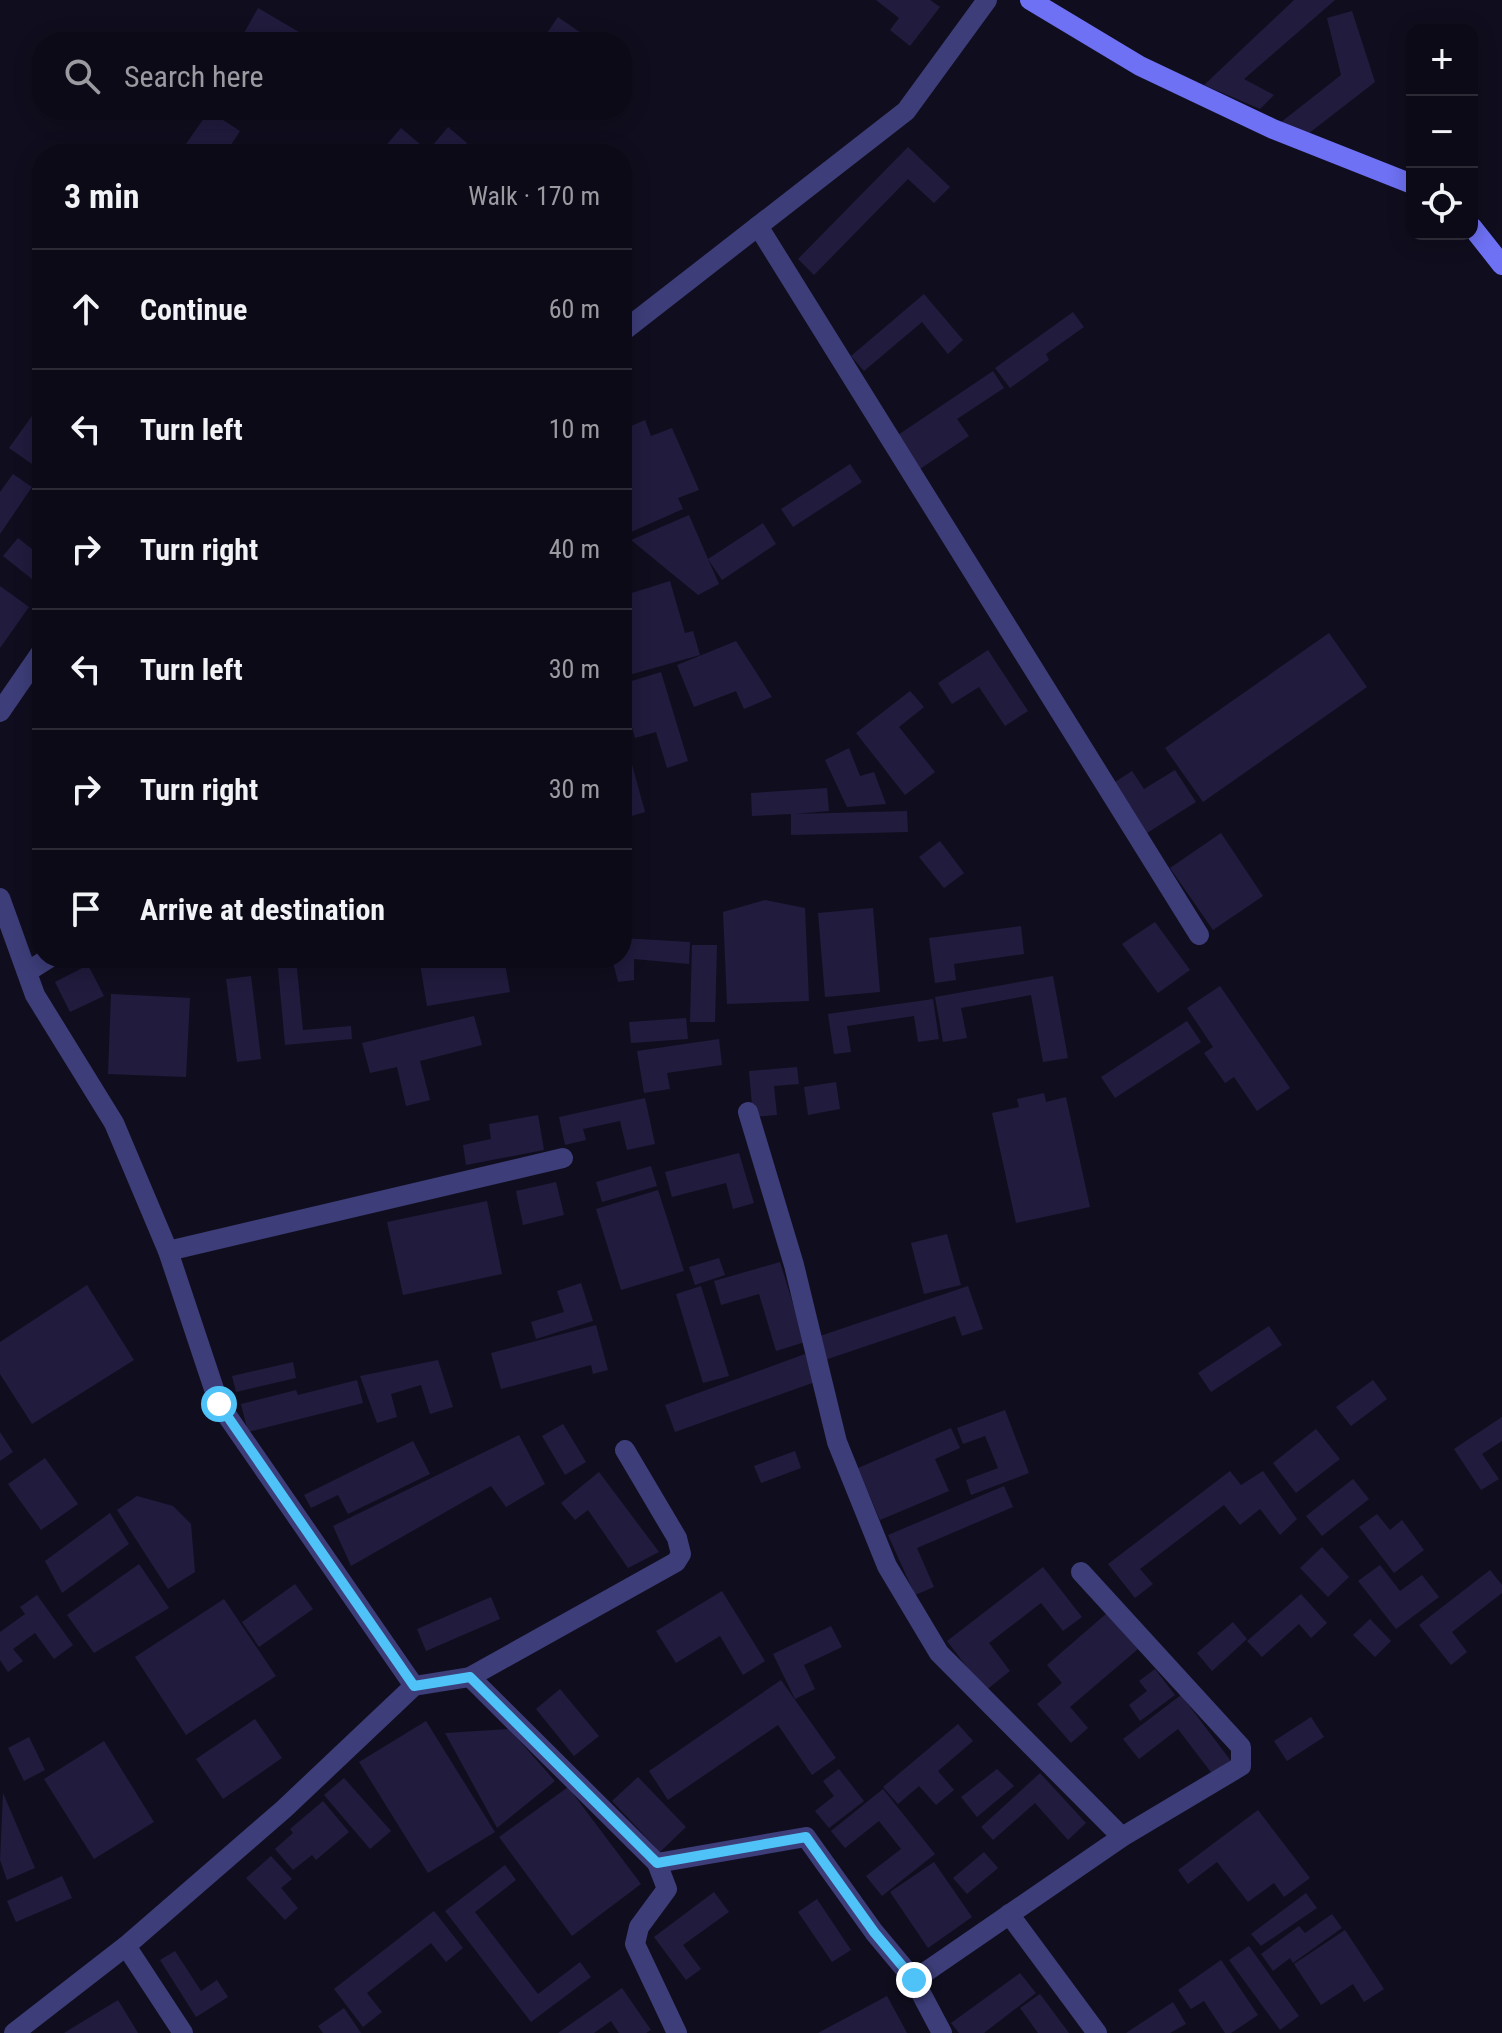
<!DOCTYPE html>
<html lang="en">
<head>
<meta charset="utf-8">
<style>
	:root { --surface:#0c0a16; --page:#1a1823; --text:#f1f3f6; --muted:#9a9aa1; --line:#2c2b35 }
	body { margin:0; font-family:"Roboto Condensed",sans-serif; background:var(--page); color:var(--text) }
	.controls { position:absolute; right:24px; top:24px; display:grid; overflow:hidden; border-radius:16px; box-shadow:0 4px 20px #0003 }
	.controls button { width:72px; height:72px; display:grid; place-items:center; padding:0; border:0; border-bottom:2px solid var(--line); background:var(--surface); color:var(--text); font:40px sans-serif }
	.stop { position:absolute; width:24px; height:24px; margin:-18px; border:6px solid #4fc3f7; border-radius:50%; background:#fff }
	.stop.end { background:#4fc3f7; border-color:#fff; box-shadow:0 2px 8px #0008 }
	.list { margin:0; padding:0; list-style:none }
	h2 { display:flex; justify-content:space-between; align-items:center; height:104px; margin:0; padding:0 32px; font-size:34px }
	h2 small { font-size:26px; font-weight:400; color:var(--muted) }
	.list li { display:grid; grid-template-columns:52px 1fr auto; gap:24px; align-items:center; box-sizing:border-box; height:120px; padding:0 32px; border-top:2px solid var(--line) }
	.list b { display:block; font-size:30px; white-space:nowrap }
	.list em { font-size:26px; font-style:normal; color:var(--muted) }
	.icon { flex:none; width:44px; height:44px; fill:none; stroke:currentColor; stroke-width:2; stroke-linecap:round; stroke-linejoin:round }
	.map { position:relative; flex:none; width:1502px; height:2033px; overflow:hidden }
	.search { position:absolute; background:var(--surface); box-shadow:0 4px 20px #0003; left:32px; top:32px; width:600px; height:88px; display:flex; align-items:center; gap:20px; box-sizing:border-box; padding:0 28px; border-radius:32px; color:var(--muted); font-size:30px }
	.panel { position:absolute; background:var(--surface); box-shadow:0 4px 20px #0003; left:32px; top:144px; width:600px; height:824px; border-radius:32px }
	.map>svg:first-child { display:block }
</style>
</head>
<body>
<div class="map">
<svg width="1502" height="2033" viewBox="0 0 1502 2033">
	<rect width="100%" height="100%" fill="#100e1e"/>
	<g fill="#211b3d">
		<path d="M876 0H930L940 7 910 46 890 30 899 18Z"/>
		<path d="M1294 0H1335L1244 79 1274 95 1260 109 1204 85Z"/>
		<path d="M258 8 316 42H239Z"/>
		<path d="M1352 11 1375 82 1304 137 1280 123 1341 75 1327 18Z"/>
		<path d="M558 17 594 42H554L545 36Z"/>
		<path d="M209 111 240 131 225 154H179Z"/>
		<path d="M448 127 467 143 458 154H390L383 149 401 128 428 151Z"/>
		<path d="M908 147 950 187 934 203 908 179 814 275 798 259Z"/>
		<path d="M924 294 963 340 948 354 922 322 864 371 851 356Z"/>
		<path d="M1073 312 1084 327 1046 354 1049 360 1010 388 995 368Z"/>
		<path d="M993 371 1004 388 957 419 969 436 914 473 892 439Z"/>
		<path d="M42 402V471L9 448Z"/>
		<path d="M645 420 651 436 672 428 699 490 678 498 683 509 622 536V430Z"/>
		<path d="M850 464 862 482 793 527 781 509Z"/>
		<path d="M13 474 32 487 0 534V492Z"/>
		<path d="M689 515 708 559 763 523 776 544 722 580 708 559 719 584 698 595 631 540Z"/>
		<path d="M18 538 42 557V587L3 556Z"/>
		<path d="M670 581 685 633 693 631 700 655 622 677V596Z"/>
		<path d="M0 586 29 607 0 648Z"/>
		<path d="M1329 633 1367 687 1203 802 1165 748Z"/>
		<path d="M736 641 772 697 744 709 736 691 694 707 677 665Z"/>
		<path d="M988 650 1028 711 1005 726 979 687 952 704 938 683Z"/>
		<path d="M661 672 688 761 667 768 656 732 635 738 622 693V684Z"/>
		<path d="M910 691 924 707 899 727 935 772 905 795 856 733Z"/>
		<path d="M622 728 645 812 622 819Z"/>
		<path d="M849 748 860 776 874 772 886 804 847 807 825 760Z"/>
		<path d="M1175 770 1196 802 1147 833 1115 782 1132 771 1144 789Z"/>
		<path d="M827 788 829 811 795 814 907 811 908 832 791 835V814L752 816 751 793Z"/>
		<path d="M1221 833 1263 896 1213 930 1170 868Z"/>
		<path d="M940 841 964 873 944 888 919 857Z"/>
		<path d="M765 900 805 908 809 1001 727 1004 723 912Z"/>
		<path d="M873 908 880 992 825 997 818 913Z"/>
		<path d="M1155 922 1190 970 1158 993 1122 944Z"/>
		<path d="M1021 926 1024 954 954 964 956 980 935 983 929 938Z"/>
		<path d="M622 938 690 942 689 964 634 959V980L618 982 612 958H622Z"/>
		<path d="M692 945H717L715 1022H690Z"/>
		<path d="M277 958H296L303 1030 351 1026 352 1039 285 1045Z"/>
		<path d="M419 958H504L510 992 427 1006Z"/>
		<path d="M88 965 104 996 70 1012 55 982Z"/>
		<path d="M251 976 261 1059 237 1062 226 979Z"/>
		<path d="M1053 976 1068 1058 1043 1062 1031 995 961 1008 967 1038 943 1042 935 997Z"/>
		<path d="M1220 986 1290 1088 1257 1111 1234 1077 1225 1083 1204 1053 1213 1047 1187 1008Z"/>
		<path d="M111 994 190 998 186 1077 108 1074Z"/>
		<path d="M933 999 939 1039 918 1042 914 1016 847 1026 851 1052 834 1054 828 1014Z"/>
		<path d="M474 1016 482 1045 420 1061 430 1100 406 1106 397 1067 370 1073 362 1043Z"/>
		<path d="M686 1018 688 1039 631 1043 629 1022Z"/>
		<path d="M1187 1021 1201 1042 1115 1098 1101 1077Z"/>
		<path d="M719 1039 722 1065 667 1073 670 1089 644 1093 637 1051Z"/>
		<path d="M797 1067 799 1084 774 1086 777 1115 753 1117 749 1071Z"/>
		<path d="M836 1082 840 1109 808 1115 804 1087Z"/>
		<path d="M1044 1093 1046 1102 1066 1097 1090 1207 1016 1223 992 1113 1019 1107 1017 1099Z"/>
		<path d="M645 1098 655 1144 627 1150 620 1121 583 1129 586 1140 565 1145 559 1117Z"/>
		<path d="M538 1115 544 1150 466 1165 463 1145 491 1139 489 1124Z"/>
		<path d="M739 1153 754 1203 733 1209 726 1183 672 1197 665 1172Z"/>
		<path d="M651 1166 657 1186 602 1202 596 1182Z"/>
		<path d="M556 1182 564 1215 523 1225 516 1191Z"/>
		<path d="M658 1190 684 1271 621 1290 596 1209Z"/>
		<path d="M487 1201 502 1274 403 1295 387 1222Z"/>
		<path d="M947 1234 961 1285 924 1294 911 1243Z"/>
		<path d="M719 1258 725 1275 695 1285 689 1267Z"/>
		<path d="M780 1262 805 1342 776 1351 759 1294 721 1305 714 1281Z"/>
		<path d="M581 1283 593 1321 536 1339 531 1322 564 1312 557 1291Z"/>
		<path d="M87 1285 134 1360 32 1424 0 1374V1342Z"/>
		<path d="M701 1286 729 1376 703 1383 676 1294Z"/>
		<path d="M968 1286 983 1329 962 1336 955 1316 825 1360 817 1337Z"/>
		<path d="M596 1325 608 1370 593 1374 591 1365 501 1389 491 1353Z"/>
		<path d="M1269 1326 1282 1345 1211 1392 1198 1373Z"/>
		<path d="M805 1354 815 1382 675 1432 665 1405Z"/>
		<path d="M438 1360 453 1407 430 1414 421 1385 391 1394 397 1417 377 1423 360 1376Z"/>
		<path d="M293 1362 296 1378 236 1392 232 1376Z"/>
		<path d="M357 1380 363 1403 248 1432 241 1404 296 1390 298 1395Z"/>
		<path d="M1373 1380 1387 1399 1351 1426 1336 1407Z"/>
		<path d="M1005 1410 1029 1473 971 1495 966 1480 998 1468 985 1436 963 1444 957 1428Z"/>
		<path d="M1502 1417V1441L1482 1454 1499 1479 1481 1490 1454 1449Z"/>
		<path d="M563 1424 586 1462 565 1475 542 1436Z"/>
		<path d="M951 1428 960 1448 935 1459 949 1491 880 1520 858 1468Z"/>
		<path d="M1316 1429 1340 1459 1296 1493 1273 1463Z"/>
		<path d="M0 1432 13 1452 0 1461Z"/>
		<path d="M519 1435 545 1484 506 1507 491 1486 351 1566 333 1526Z"/>
		<path d="M413 1441 430 1474 348 1514 338 1495 311 1508 304 1495Z"/>
		<path d="M795 1451 801 1468 761 1483 754 1466Z"/>
		<path d="M45 1458 78 1504 41 1530 8 1484Z"/>
		<path d="M1230 1471 1241 1485 1263 1471 1297 1519 1280 1535 1260 1509 1240 1525 1224 1505 1140 1569 1153 1584 1135 1598 1108 1564Z"/>
		<path d="M599 1472 659 1552 628 1568 588 1510 575 1520 561 1503Z"/>
		<path d="M1353 1479 1369 1499 1322 1536 1306 1516Z"/>
		<path d="M1004 1486 1013 1507 917 1548 934 1587 915 1595 888 1535Z"/>
		<path d="M137 1496 173 1506 191 1524 195 1572 168 1589 117 1510Z"/>
		<path d="M110 1513 129 1544 62 1593 45 1561Z"/>
		<path d="M1377 1514 1390 1530 1402 1520 1424 1550 1394 1573 1359 1527Z"/>
		<path d="M1322 1547 1349 1577 1328 1597 1300 1568Z"/>
		<path d="M139 1564 169 1608 94 1653 67 1615Z"/>
		<path d="M1380 1565 1400 1591 1422 1575 1439 1597 1396 1629 1358 1581Z"/>
		<path d="M1043 1567 1082 1617 1063 1631 1041 1603 989 1643 1010 1671 985 1691 947 1641Z"/>
		<path d="M1490 1570 1502 1585V1593L1452 1632 1467 1652 1451 1665 1419 1625Z"/>
		<path d="M295 1584 313 1609 259 1647 242 1622Z"/>
		<path d="M722 1591 765 1661 743 1675 720 1636 676 1663 656 1631Z"/>
		<path d="M1301 1594 1327 1623 1311 1638 1299 1624 1262 1657 1247 1641Z"/>
		<path d="M37 1595 73 1645 54 1659 35 1633 13 1649 23 1661 8 1672 0 1660V1632L25 1614 20 1607Z"/>
		<path d="M491 1597 500 1619 426 1651 417 1629Z"/>
		<path d="M224 1599 276 1676 186 1735 135 1657Z"/>
		<path d="M1107 1613 1138 1649 1070 1707 1088 1728 1071 1743 1037 1704 1062 1683 1047 1665Z"/>
		<path d="M1370 1619 1391 1641 1375 1657 1353 1635Z"/>
		<path d="M1233 1622 1247 1639 1212 1671 1197 1653Z"/>
		<path d="M831 1626 842 1647 804 1665 815 1689 795 1699 773 1654Z"/>
		<path d="M1155 1669 1175 1695 1140 1721 1129 1705 1147 1691 1139 1681Z"/>
		<path d="M781 1680 836 1758 812 1775 778 1725 668 1800 649 1771Z"/>
		<path d="M560 1689 599 1736 574 1756 536 1709Z"/>
		<path d="M1181 1695 1231 1761 1213 1775 1178 1729 1139 1759 1123 1739Z"/>
		<path d="M1311 1717 1324 1737 1287 1761 1274 1741Z"/>
		<path d="M255 1719 282 1758 223 1799 196 1759Z"/>
		<path d="M426 1721 495 1832 428 1873 359 1762Z"/>
		<path d="M958 1724 973 1741 938 1771 954 1790 936 1805 919 1786 898 1804 883 1787Z"/>
		<path d="M509 1729 555 1781 497 1828 445 1733Z"/>
		<path d="M29 1737 45 1770 24 1781 8 1748Z"/>
		<path d="M104 1741 154 1822 94 1859 44 1779Z"/>
		<path d="M839 1769 864 1801 829 1828 815 1811 834 1796 823 1781Z"/>
		<path d="M997 1769 1014 1786 977 1817 961 1797Z"/>
		<path d="M1040 1773 1086 1823 1068 1840 1035 1803 993 1840 981 1827Z"/>
		<path d="M638 1777 686 1827 660 1852 612 1801Z"/>
		<path d="M344 1778 391 1831 370 1849 324 1795Z"/>
		<path d="M568 1787 641 1884 572 1936 499 1837Z"/>
		<path d="M883 1789 935 1854 882 1896 866 1876 901 1849 879 1821 845 1848 831 1831Z"/>
		<path d="M3 1793 35 1868 7 1880 0 1860Z"/>
		<path d="M323 1801 349 1832 316 1860 312 1855 293 1870 275 1849 293 1833 290 1829Z"/>
		<path d="M1258 1810 1310 1878 1284 1897 1274 1883 1248 1902 1217 1862 1188 1884 1178 1870Z"/>
		<path d="M984 1852 998 1868 967 1894 953 1878Z"/>
		<path d="M271 1856 292 1879 281 1888 298 1908 285 1920 246 1878Z"/>
		<path d="M934 1862 972 1917 928 1948 890 1892Z"/>
		<path d="M505 1865 516 1880 475 1912 538 1994 580 1962 591 1977 531 2022 445 1911Z"/>
		<path d="M62 1876 72 1898 16 1922 7 1901Z"/>
		<path d="M714 1892 729 1912 683 1945 701 1969 686 1980 654 1937Z"/>
		<path d="M1306 1893 1317 1908 1261 1946 1251 1934Z"/>
		<path d="M817 1899 851 1950 832 1962 798 1912Z"/>
		<path d="M434 1911 463 1948 446 1962 431 1943 367 1993 382 2012 363 2027 334 1989Z"/>
		<path d="M1332 1914 1342 1928 1293 1963 1290 1958 1273 1971 1261 1954 1299 1926 1305 1933Z"/>
		<path d="M1345 1930 1384 1989 1364 2002 1353 1984 1321 2005 1294 1964Z"/>
		<path d="M1249 1946 1299 2016 1280 2030 1229 1960Z"/>
		<path d="M175 1951 201 1991 217 1980 228 1997 196 2017 160 1960Z"/>
		<path d="M1221 1960 1258 2015 1231 2033H1225L1204 2001 1191 2009 1178 1990Z"/>
		<path d="M1020 1973 1036 1993 984 2033H959L951 2023Z"/>
		<path d="M622 1988 651 2030 646 2033H619L611 2021 594 2033H558Z"/>
		<path d="M1040 1994 1069 2033H1038L1020 2008Z"/>
		<path d="M887 1996 907 2033H818Z"/>
		<path d="M118 2000 138 2033H64Z"/>
		<path d="M1173 2002 1186 2024 1170 2033H1126Z"/>
		<path d="M344 2008 361 2033H323L318 2026Z"/>
	</g>
	<g fill="none" stroke-linecap="round" stroke-linejoin="round">
		<g stroke="#3d3d79" stroke-width="20">
			<path d="M758 226 1199 935"/>
			<path d="M622 332 906 111 987 0"/>
			<path d="M0 712 42 651"/>
			<path d="M0 898 35 995 114 1123 168 1251 219 1404 414 1686"/>
			<path d="M27 972 49 958"/>
			<path d="M748 1112 794 1265 837 1442 887 1566 939 1653 1122 1837"/>
			<path d="M168 1251 563 1158"/>
			<path d="M470 1677 676 1562 681 1554 677 1538 625 1450"/>
			<path d="M657 1863 667 1889 639 1927 635 1944 677 2033"/>
			<path d="M1009 1914 1097 2033"/>
			<path d="M126 1946 183 2033"/>
			<path d="M914 1980 1122 1837 1241 1766V1747L1081 1572"/>
			<path d="M14 2033 126 1946 284 1809 414 1686 470 1677 657 1863 806 1837 874 1932 914 1980 942 2033"/>
		</g>
		<g stroke="#6e71f3" stroke-width="20">
			<path d="M1030 0 1140 66 1273 129 1412 184"/>
			<path d="M1472 227 1502 265"/>
		</g>
	</g>
	<g fill="none" stroke-linecap="round" stroke-linejoin="round">
		<path stroke="#4fc3f7" stroke-width="10" d="M219 1404 414 1686 470 1677 657 1863 806 1837 874 1932 914 1980"/>
	</g>
</svg>
<div class="controls">
<button>+</button>
<button>−</button>
<button><svg class="icon" aria-label="locate" viewBox="0 0 24 24"><circle cx="12" cy="12" r="6"/><path d="M12 2v4M12 18v4M2 12h4M18 12h4"/></svg></button>
</div>
<div class="stop" style="left:219px;top:1404px"></div>
<div class="stop end" style="left:914px;top:1980px"></div>
<div class="search"><svg class="icon" aria-label="search" viewBox="0 0 24 24"><circle cx="10" cy="10" r="6"/><path d="M15 15l6 6"/></svg>Search here</div>
<section class="panel">
<h2>3 min<small>Walk · 170 m</small></h2>
<ul class="list">
<li><svg class="icon" aria-label="ahead" viewBox="0 0 24 24"><path d="M12 20V5M6 11l6-6 6 6"/></svg><div><b>Continue</b></div><em>60 m</em></li>
<li><svg class="icon" aria-label="left" viewBox="0 0 24 24"><path d="M17 20v-9H6M10 6l-5 5 5 5"/></svg><div><b>Turn left</b></div><em>10 m</em></li>
<li><svg class="icon" aria-label="right" viewBox="0 0 24 24"><path d="M7 20v-9h11M14 6l5 5-5 5"/></svg><div><b>Turn right</b></div><em>40 m</em></li>
<li><svg class="icon" aria-label="left" viewBox="0 0 24 24"><path d="M17 20v-9H6M10 6l-5 5 5 5"/></svg><div><b>Turn left</b></div><em>30 m</em></li>
<li><svg class="icon" aria-label="right" viewBox="0 0 24 24"><path d="M7 20v-9h11M14 6l5 5-5 5"/></svg><div><b>Turn right</b></div><em>30 m</em></li>
<li><svg class="icon" aria-label="arrive" viewBox="0 0 24 24"><path d="M6 21V4h12l-3 4 3 4H6"/></svg><div><b>Arrive at destination</b></div></li>
</ul>
</section>
</div>
</body>
</html>
